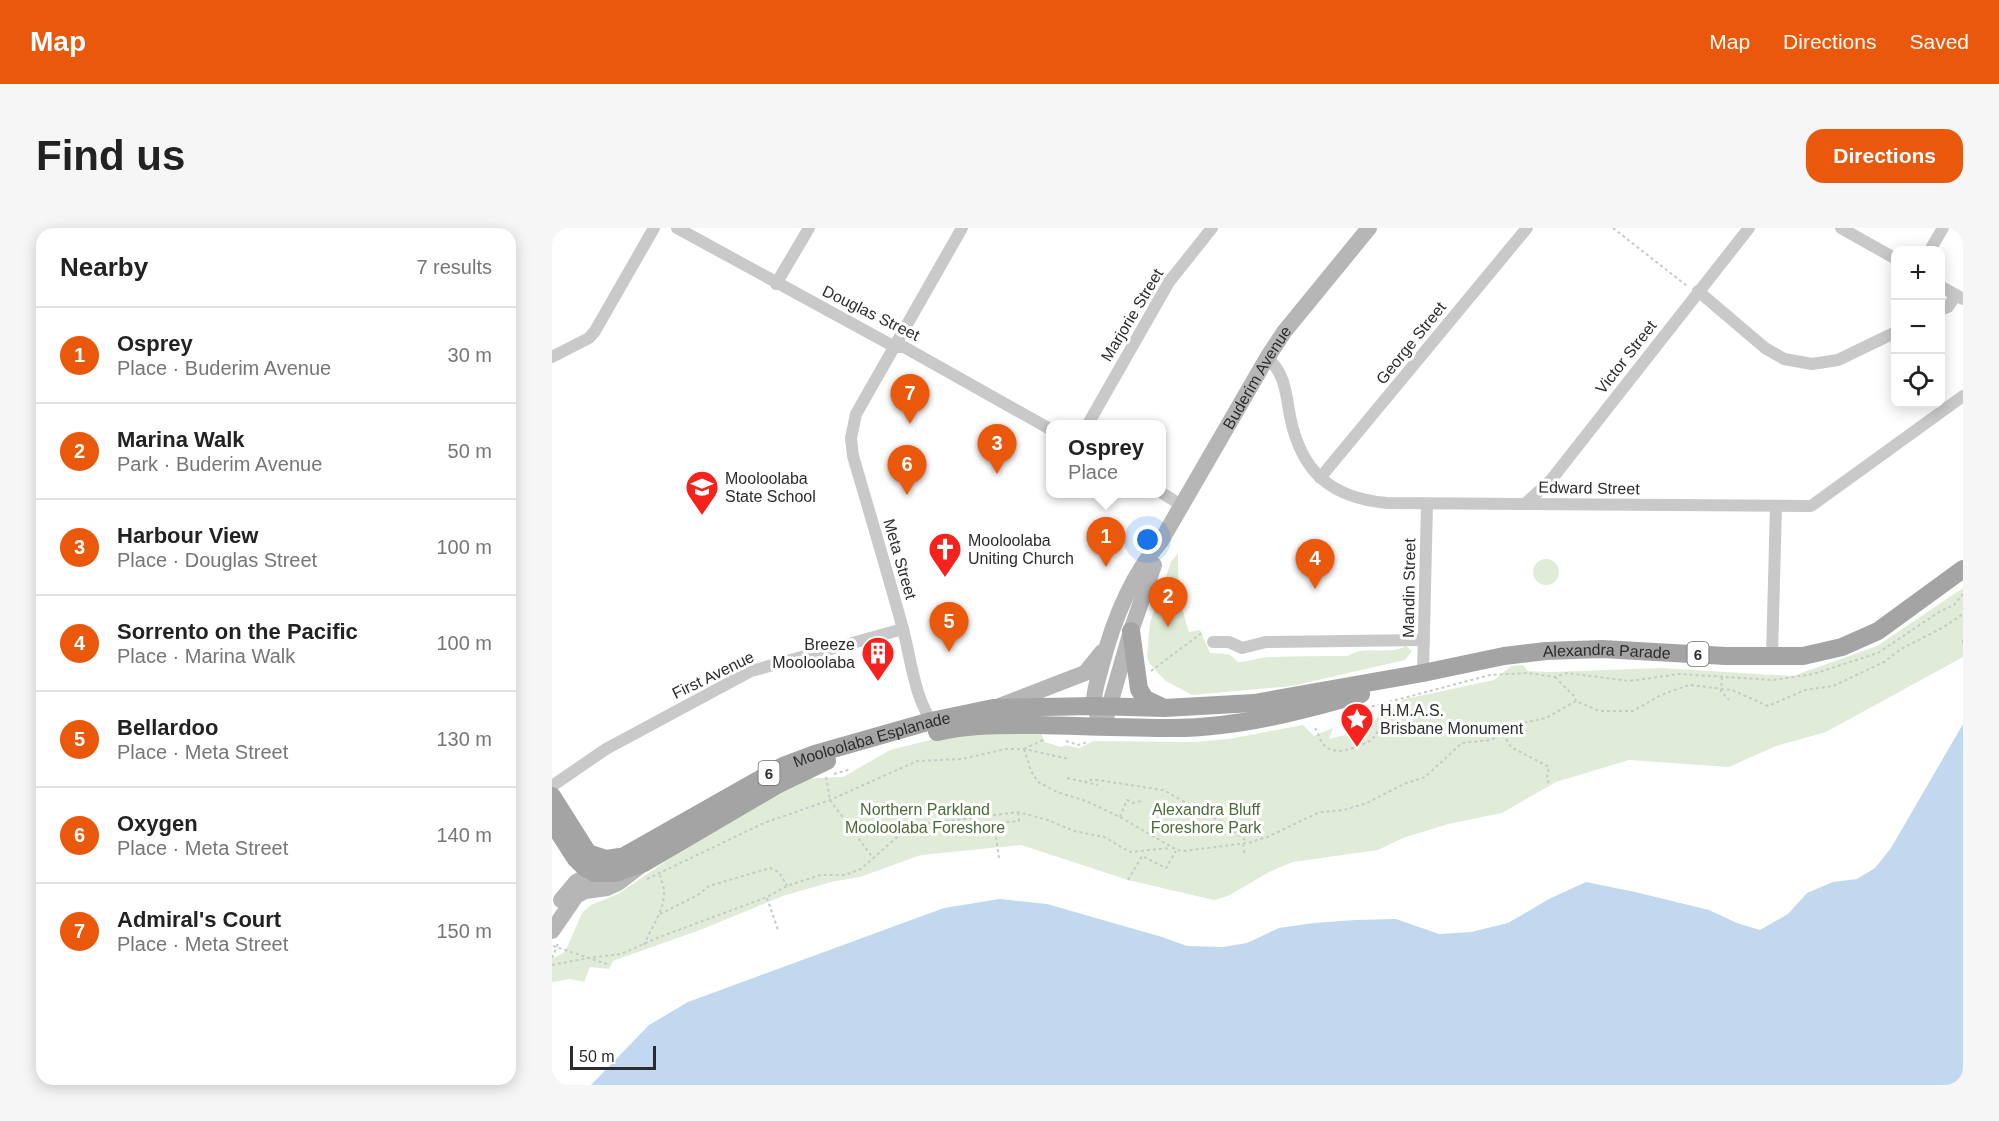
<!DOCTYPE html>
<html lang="en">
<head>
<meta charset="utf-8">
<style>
	:root { --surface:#fff; --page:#f6f6f6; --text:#222; --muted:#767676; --line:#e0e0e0; --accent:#ea580c }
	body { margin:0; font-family:Helvetica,sans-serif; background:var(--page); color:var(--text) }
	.controls { position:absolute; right:18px; top:18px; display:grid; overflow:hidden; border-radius:12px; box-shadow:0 3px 15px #0003 }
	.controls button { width:54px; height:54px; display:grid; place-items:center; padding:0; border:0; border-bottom:2px solid var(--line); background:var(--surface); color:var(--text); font:30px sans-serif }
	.scale { position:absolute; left:18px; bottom:15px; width:86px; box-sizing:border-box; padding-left:6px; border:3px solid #2c2c2c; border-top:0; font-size:16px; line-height:21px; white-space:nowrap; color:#2c2c2c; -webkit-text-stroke:4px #fff; paint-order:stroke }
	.you { position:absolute; left:596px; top:312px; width:21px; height:21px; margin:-15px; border:4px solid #fff; border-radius:50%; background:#1a73e8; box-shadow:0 0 0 9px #1a73e833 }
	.badge { display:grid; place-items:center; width:39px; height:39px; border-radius:50%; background:var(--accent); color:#fff; font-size:20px; font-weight:700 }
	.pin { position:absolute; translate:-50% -50px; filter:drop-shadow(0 2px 3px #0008) }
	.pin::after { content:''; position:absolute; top:32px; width:21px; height:18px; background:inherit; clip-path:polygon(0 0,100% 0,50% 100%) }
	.popup { position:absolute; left:494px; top:192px; width:120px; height:78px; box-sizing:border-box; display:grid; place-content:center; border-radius:12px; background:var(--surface); filter:drop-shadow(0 2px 4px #0005); font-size:20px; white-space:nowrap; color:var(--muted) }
	.popup b { font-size:22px; color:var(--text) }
	.popup::after { content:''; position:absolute; left:50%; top:100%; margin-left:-12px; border:12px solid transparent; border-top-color:var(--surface) }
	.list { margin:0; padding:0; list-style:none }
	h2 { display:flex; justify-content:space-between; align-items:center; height:78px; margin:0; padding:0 24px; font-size:26px }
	h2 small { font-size:20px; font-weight:400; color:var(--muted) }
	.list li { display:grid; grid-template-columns:39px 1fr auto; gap:18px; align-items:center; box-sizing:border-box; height:96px; padding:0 24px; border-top:2px solid var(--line) }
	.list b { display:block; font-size:22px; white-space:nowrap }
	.list p { margin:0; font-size:20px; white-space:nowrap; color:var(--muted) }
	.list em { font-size:20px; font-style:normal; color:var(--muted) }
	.icon { flex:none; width:33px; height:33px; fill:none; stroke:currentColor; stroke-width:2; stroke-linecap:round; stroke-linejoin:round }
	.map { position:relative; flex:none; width:1411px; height:857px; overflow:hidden; border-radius:18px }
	header { display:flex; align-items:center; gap:36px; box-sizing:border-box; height:84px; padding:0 30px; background:var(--accent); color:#fff }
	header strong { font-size:28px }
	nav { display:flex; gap:33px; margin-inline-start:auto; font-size:21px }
	.intro { display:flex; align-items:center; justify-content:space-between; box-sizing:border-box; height:144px; padding:0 36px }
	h1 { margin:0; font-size:42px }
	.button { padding:15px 27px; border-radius:18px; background:var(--accent); color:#fff; font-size:21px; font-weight:700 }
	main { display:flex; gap:36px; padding:0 36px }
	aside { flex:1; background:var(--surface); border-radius:18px; box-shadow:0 3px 15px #0003 }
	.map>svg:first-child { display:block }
</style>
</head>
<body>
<header>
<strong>Map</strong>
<nav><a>Map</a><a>Directions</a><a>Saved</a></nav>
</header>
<div class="intro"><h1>Find us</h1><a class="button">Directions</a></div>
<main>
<aside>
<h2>Nearby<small>7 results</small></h2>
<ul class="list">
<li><span class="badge">1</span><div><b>Osprey</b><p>Place · Buderim Avenue</p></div><em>30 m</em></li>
<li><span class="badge">2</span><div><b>Marina Walk</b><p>Park · Buderim Avenue</p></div><em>50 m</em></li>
<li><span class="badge">3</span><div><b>Harbour View</b><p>Place · Douglas Street</p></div><em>100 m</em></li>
<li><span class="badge">4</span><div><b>Sorrento on the Pacific</b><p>Place · Marina Walk</p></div><em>100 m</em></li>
<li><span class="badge">5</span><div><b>Bellardoo</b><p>Place · Meta Street</p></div><em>130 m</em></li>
<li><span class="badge">6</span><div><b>Oxygen</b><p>Place · Meta Street</p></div><em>140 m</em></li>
<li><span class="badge">7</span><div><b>Admiral's Court</b><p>Place · Meta Street</p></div><em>150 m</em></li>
</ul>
</aside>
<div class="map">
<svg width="1411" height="857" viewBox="0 0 1411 857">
	<rect width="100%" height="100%" fill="#fff"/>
	<g fill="#e1ecd8">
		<path d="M626 325C626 357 627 373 637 404L648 402 658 425 677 426 686 434C697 434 707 429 719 429 744 428 770 428 796 428 813 416 836 428 854 418L860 423 853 432 740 458 640 467 614 453 605 444 597 435 595 428 598 395 619 334Z"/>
		<circle cx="994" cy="344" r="13"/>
		<path d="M1411 360V429L1274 504 1224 518 1177 539 1077 532 1004 554 950 585 896 596 851 610 826 622 741 634 719 643 676 668 662 672 576 652 469 617 369 627 308 649 279 654 231 668 148 702 61 733 57 741 38 739 32 754 18 751 0 754V731L13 724 30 685 39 677 66 666 152 607 248 551 291 549 338 522 382 511 437 505H489L493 514 509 519 514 517 527 520 542 513 641 514 677 511 751 497 762 508 781 500 777 511 819 500C825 485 838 478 853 471L942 452 959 438 971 437 976 443 999 444 1108 440 1241 448 1325 418Z"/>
	</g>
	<path fill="#c2d8ee" d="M1411 496V857H39L97 797 136 774 392 680 448 671 495 676 610 709 635 718 671 719 695 715 727 700 762 695 804 692 844 691 887 706 919 704 956 695 997 671 1034 654 1083 664 1157 682 1185 695 1208 702 1236 686 1255 665 1281 654 1305 651 1323 640 1339 620Z"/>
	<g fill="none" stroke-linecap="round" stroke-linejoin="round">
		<g stroke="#c9c9c9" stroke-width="2" stroke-dasharray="3 3" stroke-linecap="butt">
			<path d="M1061 0 1135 58"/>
			<path d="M1411 412V415"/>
			<path d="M599 443 651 404"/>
			<path d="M1003 449 1022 468 1024 473"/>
			<path d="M1170 449 1169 463 1177 472"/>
			<path d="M814 480 938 447 976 445 1003 449 1015 445 1077 453 1128 446 1221 452 1261 446 1326 425 1387 384 1402 377 1411 366"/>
			<path d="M763 500C766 504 767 509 769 513 781 532 803 519 818 513 826 506 829 498 827 487"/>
			<path d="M951 506 959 519 997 539 995 548 997 558"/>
			<path d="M514 513 526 517 536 514"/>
			<path d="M472 521 479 543 486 554 505 564 534 573 568 589 625 622 631 623 696 615 715 609 768 584 792 582 815 575 852 556 873 549 910 515 939 512 971 495 994 490 1024 473 1047 483H1081L1109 467 1137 457 1180 462 1216 478 1253 462 1281 458 1332 434 1349 421 1390 400 1411 386"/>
			<path d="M472 521 491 512"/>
			<path d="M282 546 299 541"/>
			<path d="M274 549 278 572"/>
			<path d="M515 550 546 557"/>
			<path d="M533 555 535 552H545L611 562 666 592 696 614"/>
			<path d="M278 572 321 630"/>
			<path d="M568 589 575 572 582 575 589 573"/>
			<path d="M691 616 693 628"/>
			<path d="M447 630 442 595 467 593 466 584"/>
			<path d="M95 651 212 595 278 572 365 533 410 531 454 521H472L517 531"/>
			<path d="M576 652 590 628 614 640 624 623"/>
			<path d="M215 670 226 702"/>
			<path d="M108 686 146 667 157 658 218 640 227 644 235 658"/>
			<path d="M92 717C98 702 112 682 112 666 113 660 109 653 108 647"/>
			<path d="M1 718 58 737"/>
			<path d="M0 730 6 716"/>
			<path d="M0 737 36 730 69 726 105 710 215 669 235 658 268 647H293L309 641 344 610 373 596 466 584 496 592 522 603 552 609 578 624 618 620"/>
		</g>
		<g stroke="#c9c9c9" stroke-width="12">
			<path d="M125 0 343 119H352L498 201"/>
			<path d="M1289 0 1344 31"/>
			<path d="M1378 22 1391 0"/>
			<path d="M224 56 257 0"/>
			<path d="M1388 58 1411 71"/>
			<path d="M1146 63 1213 120 1232 131 1260 136 1286 132 1344 104"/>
			<path d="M1388 82 1396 79 1404 67"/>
			<path d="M0 129 37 110 43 103 102 0"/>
			<path d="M715 130C733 144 734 166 738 188 749 244 779 270 835 275L1259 278 1411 168"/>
			<path d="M536 196 617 54 660 0"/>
			<path d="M768 250 975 0"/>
			<path d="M610 265 629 277"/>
			<path d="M973 276 999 252 1197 0"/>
			<path d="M661 414H677L690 420 714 414 872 412"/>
			<path d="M1220 429 1224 278"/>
			<path d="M871 445 875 276"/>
			<path d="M384 497C364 480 358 427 351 401 335 343 318 286 301 228L299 210 304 186 410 0"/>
			<path d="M0 558 54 521 199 443 351 401"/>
		</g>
		<g stroke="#b6b6b6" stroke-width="16">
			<path d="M445 479 533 445 550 424"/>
			<path d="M554 490 579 403 602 337"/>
			<path id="s1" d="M551 498C548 492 543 483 542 477 541 465 546 451 549 440 560 396 579 348 609 313L715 130 732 104 817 0"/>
			<path d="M9 672 24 654 42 645"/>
			<path d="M0 703 24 668 33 663 55 660 66 655 91 636"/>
		</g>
		<g stroke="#a4a4a4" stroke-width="18">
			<path d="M579 403 587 461 593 471 610 479"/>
			<path d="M385 504C418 496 452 497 485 497 531 498 576 500 622 500 685 500 749 483 809 466"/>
			<path d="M0 568 36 625 54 631 68 629"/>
			<path d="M0 594 24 631 33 640 45 645H63L92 635 225 557 275 533"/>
			<path id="s2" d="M42 645 231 538 263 526 379 493 441 480 542 478 612 480 702 475 871 445 952 428 994 423 1050 421 1174 428H1251L1290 419 1326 403 1411 341"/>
		</g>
	</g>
	<defs>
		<symbol id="school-pin" viewBox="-11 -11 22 30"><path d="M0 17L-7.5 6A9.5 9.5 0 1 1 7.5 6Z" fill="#f7221b" stroke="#fff"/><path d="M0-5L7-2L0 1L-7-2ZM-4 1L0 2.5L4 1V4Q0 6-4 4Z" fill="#fff"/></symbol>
		<symbol id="church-pin" viewBox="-11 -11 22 30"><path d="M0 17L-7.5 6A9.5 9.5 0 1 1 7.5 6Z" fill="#f7221b" stroke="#fff"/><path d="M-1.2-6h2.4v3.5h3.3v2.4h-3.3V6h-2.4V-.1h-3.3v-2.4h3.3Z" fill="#fff"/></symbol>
		<symbol id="building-pin" viewBox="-11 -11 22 30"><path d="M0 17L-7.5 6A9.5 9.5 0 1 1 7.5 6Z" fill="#f7221b" stroke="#fff"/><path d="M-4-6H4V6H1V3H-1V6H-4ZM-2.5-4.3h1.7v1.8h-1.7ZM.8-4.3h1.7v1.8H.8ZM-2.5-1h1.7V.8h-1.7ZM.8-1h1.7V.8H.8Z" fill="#fff"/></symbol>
		<symbol id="sight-pin" viewBox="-11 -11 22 30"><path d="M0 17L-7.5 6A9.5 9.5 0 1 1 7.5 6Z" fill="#f7221b" stroke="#fff"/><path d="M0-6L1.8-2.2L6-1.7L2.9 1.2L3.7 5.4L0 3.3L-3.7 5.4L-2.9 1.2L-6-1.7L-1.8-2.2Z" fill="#fff"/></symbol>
	</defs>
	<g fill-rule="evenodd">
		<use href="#school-pin" x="131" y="240" width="38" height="52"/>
		<use href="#church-pin" x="374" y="302" width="38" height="52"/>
		<use href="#building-pin" x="307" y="406" width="38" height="52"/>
		<use href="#sight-pin" x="786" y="472" width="38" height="52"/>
	</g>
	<g text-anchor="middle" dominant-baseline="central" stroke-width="6" stroke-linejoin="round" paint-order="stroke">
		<g fill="#fff" stroke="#6b6b6b" stroke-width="1.5">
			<rect x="1135.5" y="414" width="21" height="24" rx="4.5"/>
			<rect x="206.5" y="533" width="21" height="24" rx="4.5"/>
		</g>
		<g font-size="15" font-weight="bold" fill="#2c2c2c">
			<text x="1146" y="426">6</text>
			<text x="217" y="545">6</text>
		</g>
		<g font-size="16" fill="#2c2c2c" stroke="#fff">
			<text transform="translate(319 85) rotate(26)">Douglas Street</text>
			<text transform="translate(580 87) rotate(-59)">Marjorie Street</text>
			<text transform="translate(859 115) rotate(-51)">George Street</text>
			<text transform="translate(1074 129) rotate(-52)">Victor Street</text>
			<text stroke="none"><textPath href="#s1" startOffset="392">Buderim Avenue</textPath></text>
			<text transform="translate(1037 260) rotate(1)">Edward Street</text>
			<text transform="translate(348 331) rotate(74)">Meta Street</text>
			<text transform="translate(857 360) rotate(-89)">Mandin Street</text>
			<text stroke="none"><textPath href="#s2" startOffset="1054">Alexandra Parade</textPath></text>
			<text transform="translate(161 447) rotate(-26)">First Avenue</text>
			<text stroke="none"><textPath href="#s2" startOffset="310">Mooloolaba Esplanade</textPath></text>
		</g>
		<g font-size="16" fill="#2c2c2c" stroke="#fff" text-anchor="start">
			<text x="173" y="250">Mooloolaba<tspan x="173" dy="18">State School</tspan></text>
			<text x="416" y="312">Mooloolaba<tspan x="416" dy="18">Uniting Church</tspan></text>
			<text x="303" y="416" text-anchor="end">Breeze<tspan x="303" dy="18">Mooloolaba</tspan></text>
			<text x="828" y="482">H.M.A.S.<tspan x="828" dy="18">Brisbane Monument</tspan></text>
		</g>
		<g font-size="16" fill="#4a6c36" stroke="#fff">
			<text x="373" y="581">Northern Parkland<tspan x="373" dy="18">Mooloolaba Foreshore</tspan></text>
			<text x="654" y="581">Alexandra Bluff<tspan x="654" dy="18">Foreshore Park</tspan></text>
		</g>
	</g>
</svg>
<div class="controls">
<button>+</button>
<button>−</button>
<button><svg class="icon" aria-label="locate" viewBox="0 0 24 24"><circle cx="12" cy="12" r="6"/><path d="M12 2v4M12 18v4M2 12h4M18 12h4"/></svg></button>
</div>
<div class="scale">50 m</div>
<div class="you"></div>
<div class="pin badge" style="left:554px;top:339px">1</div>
<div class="popup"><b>Osprey</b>Place</div>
<div class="pin badge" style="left:616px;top:399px">2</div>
<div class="pin badge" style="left:445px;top:246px">3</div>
<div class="pin badge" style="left:763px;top:361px">4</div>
<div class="pin badge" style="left:397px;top:424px">5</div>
<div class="pin badge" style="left:355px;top:267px">6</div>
<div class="pin badge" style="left:358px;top:196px">7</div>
</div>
</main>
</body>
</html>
